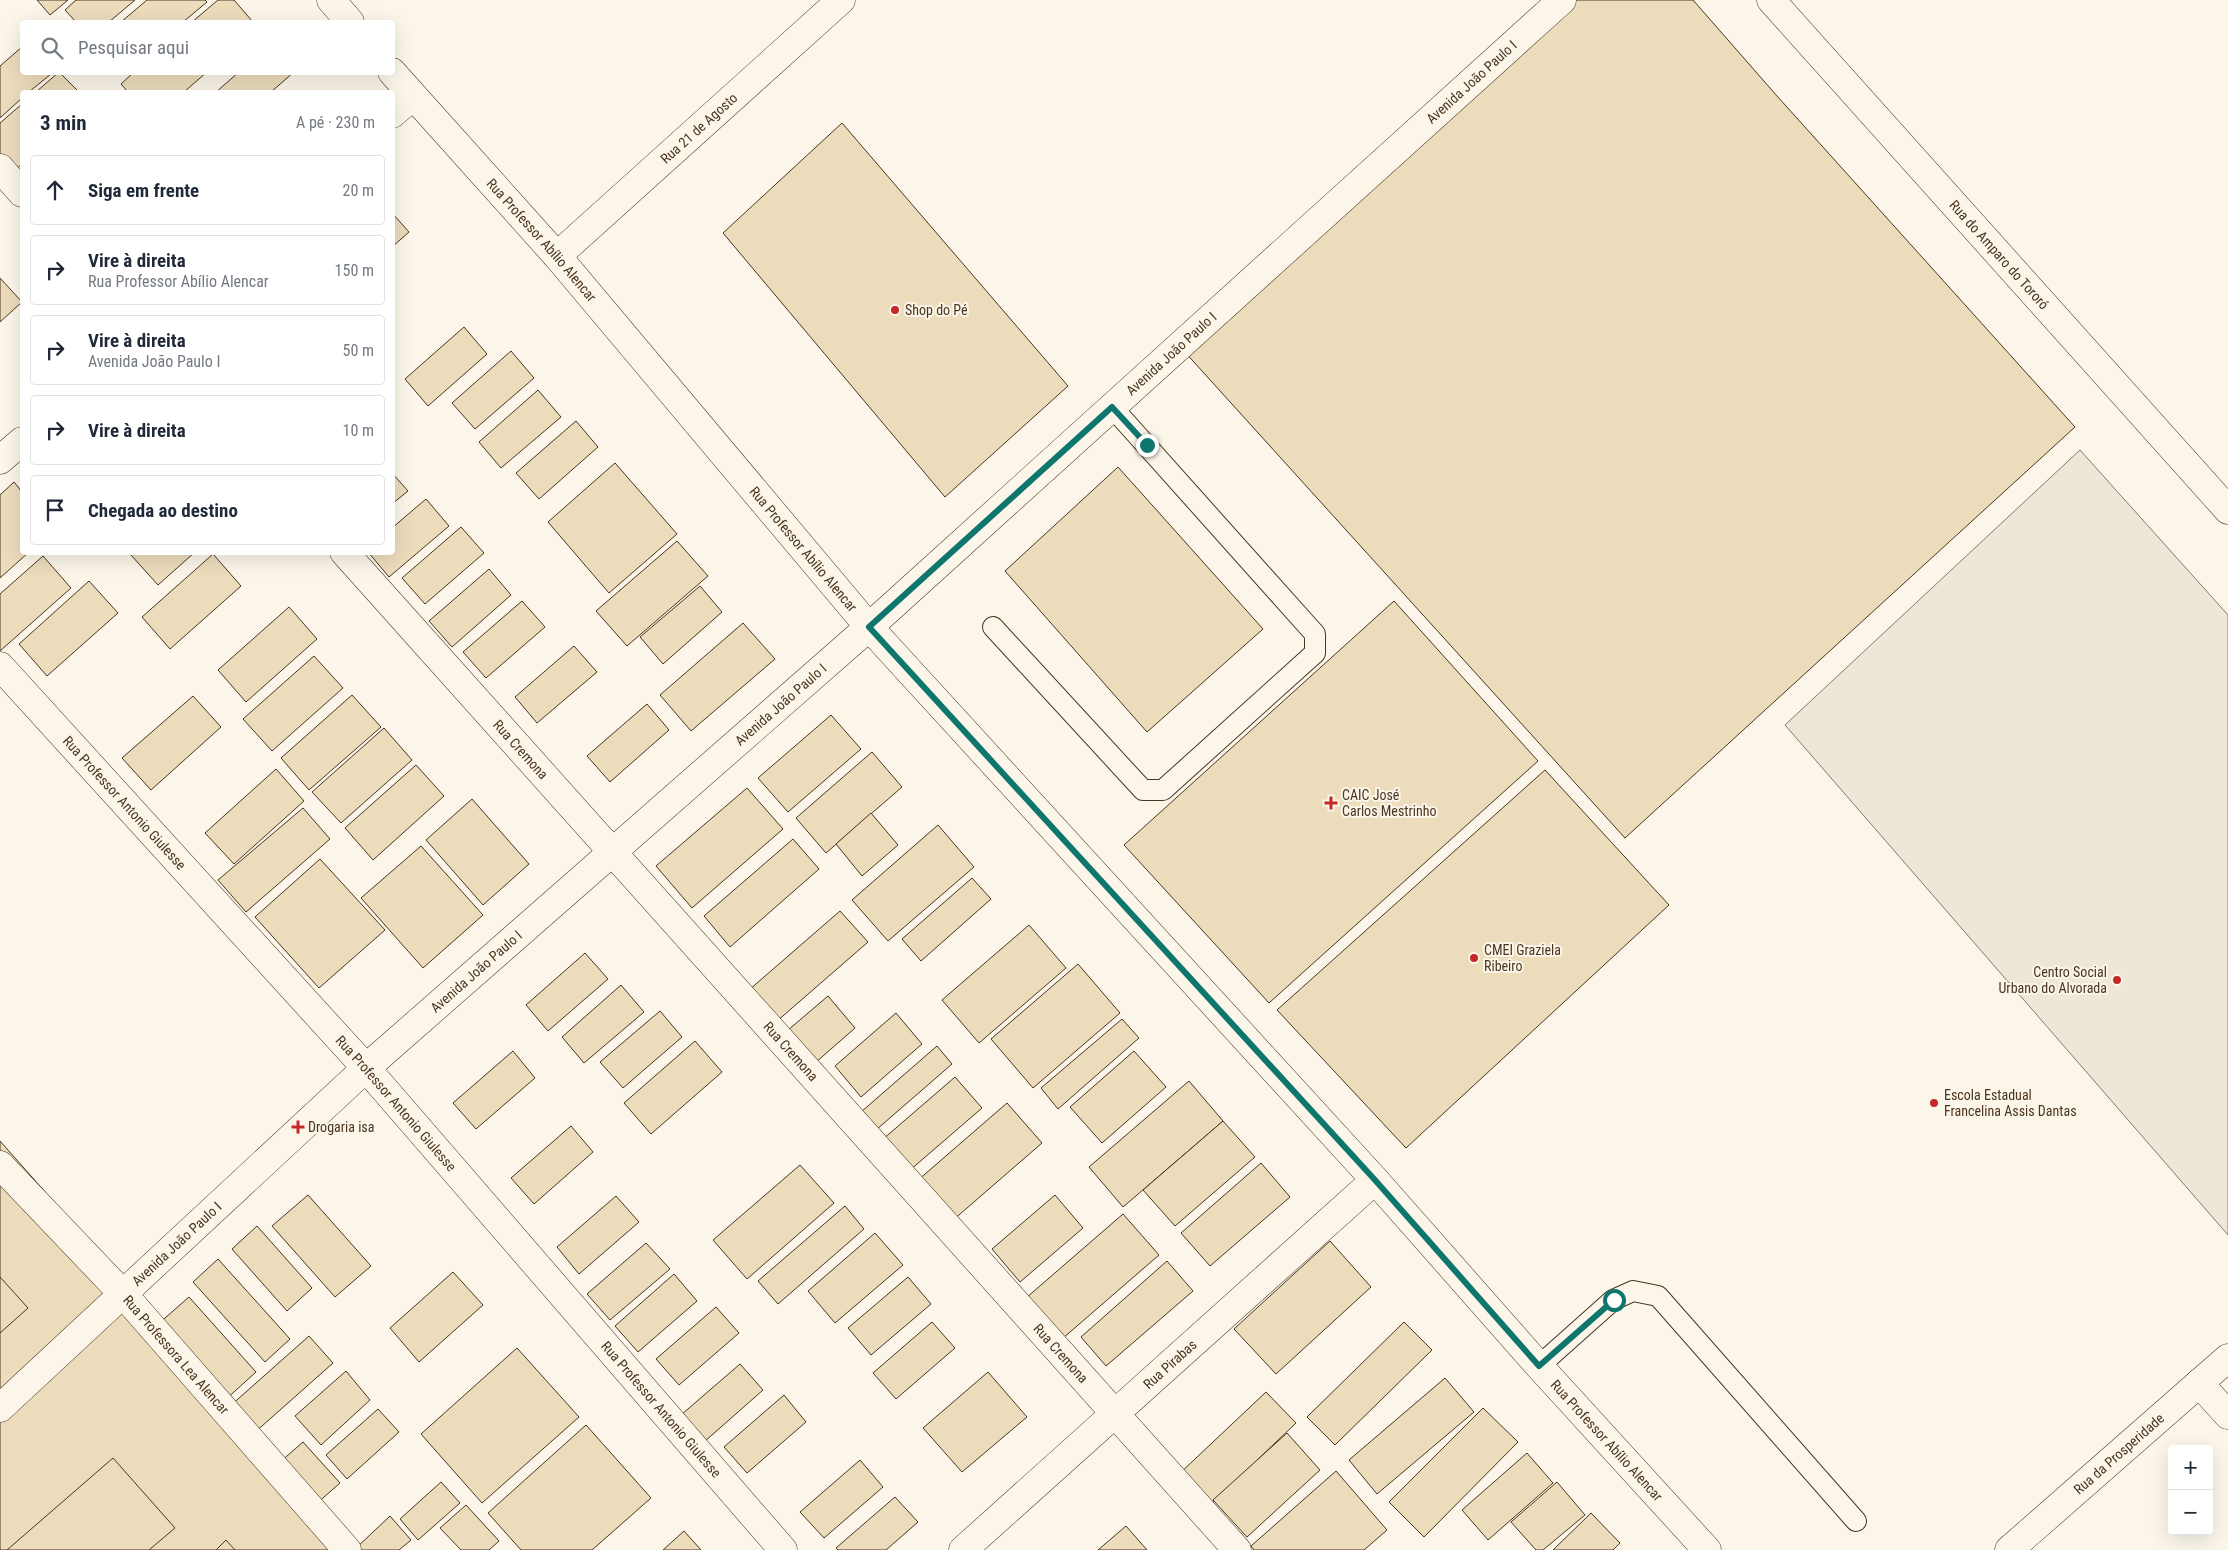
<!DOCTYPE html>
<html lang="pt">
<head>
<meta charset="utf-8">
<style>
	:root { --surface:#fff; --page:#f2f2f3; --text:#1f2937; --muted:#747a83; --line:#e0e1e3 }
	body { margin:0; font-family:"Roboto Condensed",sans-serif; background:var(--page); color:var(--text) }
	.controls { position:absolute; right:15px; bottom:15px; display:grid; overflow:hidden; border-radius:5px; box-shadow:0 5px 20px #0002 }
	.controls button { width:45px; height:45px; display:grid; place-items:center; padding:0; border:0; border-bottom:1px solid var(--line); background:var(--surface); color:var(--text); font:25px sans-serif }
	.stop { position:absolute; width:15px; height:15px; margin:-11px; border:4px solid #0f766e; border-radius:50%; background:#fff }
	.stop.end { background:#0f766e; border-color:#fff; box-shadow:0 1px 5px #0008 }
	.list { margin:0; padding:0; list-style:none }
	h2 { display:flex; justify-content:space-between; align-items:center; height:65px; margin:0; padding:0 20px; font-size:21px }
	h2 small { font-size:16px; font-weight:400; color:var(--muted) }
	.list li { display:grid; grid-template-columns:32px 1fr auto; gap:15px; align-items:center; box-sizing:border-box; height:70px; margin:0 10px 10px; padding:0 10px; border:1px solid var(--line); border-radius:5px }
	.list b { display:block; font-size:19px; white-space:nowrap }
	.list p { margin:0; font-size:16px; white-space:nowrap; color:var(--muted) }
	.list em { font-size:16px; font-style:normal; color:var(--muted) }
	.icon { flex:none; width:28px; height:28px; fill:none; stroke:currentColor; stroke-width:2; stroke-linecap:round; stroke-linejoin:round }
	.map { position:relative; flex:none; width:2228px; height:1550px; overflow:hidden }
	.search { position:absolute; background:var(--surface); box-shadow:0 5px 20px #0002; left:20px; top:20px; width:375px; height:55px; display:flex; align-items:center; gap:12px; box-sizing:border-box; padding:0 18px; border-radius:5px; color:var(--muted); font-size:19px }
	.panel { position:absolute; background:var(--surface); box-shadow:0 5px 20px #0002; left:20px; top:90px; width:375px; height:465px; border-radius:5px }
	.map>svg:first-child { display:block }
</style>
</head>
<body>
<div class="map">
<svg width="2228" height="1550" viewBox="0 0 2228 1550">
	<rect width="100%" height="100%" fill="#fbf6e9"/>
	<path fill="#ede6d9" stroke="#887966" d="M2080 450 2228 615V1235L1785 725Z"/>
	<g fill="#ecdcbc" stroke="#4a3520">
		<path d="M37 0H68L50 15Z"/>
		<path d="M76 0H135L109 22H76L65 10Z"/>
		<path d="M147 0H205L207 2 183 22H121Z"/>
		<path d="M218 0H234L253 22H192Z"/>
		<path d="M1575 0H1693L1777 96 2075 427 1625 838 1183 350Z"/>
		<path d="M22 47V72L51 74 29 92H22V98L0 118V66Z"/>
		<path d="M59 72 79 92H36Z"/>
		<path d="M134 72H207L184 92H128L121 84Z"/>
		<path d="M239 72H294L271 92H216Z"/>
		<path d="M22 104V164L13 172 0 157V123Z"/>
		<path d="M842 123 1068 386 945 497 723 233Z"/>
		<path d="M392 213 409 232 392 247Z"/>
		<path d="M0 278 22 302 0 322Z"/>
		<path d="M464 327 487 354 428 406 405 379Z"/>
		<path d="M511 351 534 378 475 429 452 403Z"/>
		<path d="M538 390 561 417 501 468 479 442Z"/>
		<path d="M576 421 598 447 539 499 516 473Z"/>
		<path d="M615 463 677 534 609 593 548 522Z"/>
		<path d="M1118 467 1263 629 1147 732 1005 571Z"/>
		<path d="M392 473 408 491 392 504Z"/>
		<path d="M14 482 22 492V552H29L0 578V495Z"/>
		<path d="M426 499 449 526 389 577 368 552H392V528Z"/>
		<path d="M461 527 484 553 425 604 402 578Z"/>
		<path d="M677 541 708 576 627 646 596 611Z"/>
		<path d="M131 552H195L158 585 130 554Z"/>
		<path d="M213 554 241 586 170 649 142 617Z"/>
		<path d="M43 556 71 588 0 651V594Z"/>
		<path d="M489 569 511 595 452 647 429 621Z"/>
		<path d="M89 581 118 613 47 676 19 644Z"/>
		<path d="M700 586 722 612 663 664 640 637Z"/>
		<path d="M522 601 545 627 486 678 463 652Z"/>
		<path d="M1394 601 1538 761 1269 1003 1124 845Z"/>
		<path d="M289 607 317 639 246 702 218 670Z"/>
		<path d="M743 623 775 659 691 731 660 695Z"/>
		<path d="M574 646 597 672 537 723 515 697Z"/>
		<path d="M314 656 343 688 272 751 243 719Z"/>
		<path d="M352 695 381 727 309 790 281 758Z"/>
		<path d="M193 696 221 727 151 790 122 758Z"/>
		<path d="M647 704 669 730 610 782 587 756Z"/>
		<path d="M831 715 861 749 788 812 758 778Z"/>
		<path d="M384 728 412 760 341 823 312 792Z"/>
		<path d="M872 752 902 787 826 853 796 818Z"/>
		<path d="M416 765 444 796 373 860 345 828Z"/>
		<path d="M276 769 304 801 234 864 205 833Z"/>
		<path d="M1545 770 1669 905 1406 1148 1277 1010Z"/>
		<path d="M747 788 783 829 692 908 656 866Z"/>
		<path d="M472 799 529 864 483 905 426 840Z"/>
		<path d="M303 808 330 839 246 912 218 880Z"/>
		<path d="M871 813 898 845 862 876 836 844Z"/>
		<path d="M938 825 974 867 888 941 852 900Z"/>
		<path d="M793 839 819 869 730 947 704 916Z"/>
		<path d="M421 846 483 915 423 968 361 898Z"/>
		<path d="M320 859 385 930 319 988 255 917Z"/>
		<path d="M972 878 991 899 921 961 902 939Z"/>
		<path d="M840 911 868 942 776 1022 749 990Z"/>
		<path d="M1029 925 1066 968 979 1043 942 1000Z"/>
		<path d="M585 953 608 979 548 1031 526 1005Z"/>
		<path d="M1078 964 1120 1013 1033 1088 991 1039Z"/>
		<path d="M621 985 644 1012 584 1063 562 1037Z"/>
		<path d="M828 996 855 1028 815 1063 787 1031Z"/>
		<path d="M660 1011 682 1037 623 1088 600 1062Z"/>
		<path d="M896 1013 922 1044 861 1097 835 1066Z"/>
		<path d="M1122 1019 1139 1038 1058 1109 1041 1088Z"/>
		<path d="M695 1041 722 1072 651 1134 624 1103Z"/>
		<path d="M937 1046 952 1064 876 1130 861 1112Z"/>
		<path d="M513 1051 535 1078 476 1129 453 1103Z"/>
		<path d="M1134 1051 1166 1087 1102 1143 1070 1107Z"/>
		<path d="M955 1077 982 1108 909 1171 882 1140Z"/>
		<path d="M1189 1081 1223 1121 1123 1207 1089 1167Z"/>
		<path d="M1007 1103 1042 1143 952 1221 917 1181Z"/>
		<path d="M1223 1121 1255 1157 1175 1226 1143 1190Z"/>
		<path d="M571 1126 593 1152 534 1204 511 1178Z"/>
		<path d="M0 1141 363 1550H0Z"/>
		<path d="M1261 1163 1290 1197 1210 1266 1181 1233Z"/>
		<path d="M800 1165 834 1203 747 1279 713 1240Z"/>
		<path d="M308 1195 371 1266 335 1297 272 1226Z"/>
		<path d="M1055 1195 1083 1228 1020 1282 992 1249Z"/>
		<path d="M616 1196 639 1222 579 1274 557 1247Z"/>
		<path d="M845 1206 864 1229 778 1304 758 1281Z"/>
		<path d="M1123 1214 1159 1255 1062 1339 1026 1298Z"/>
		<path d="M257 1226 312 1288 287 1311 232 1249Z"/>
		<path d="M875 1233 903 1265 835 1323 808 1291Z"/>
		<path d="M1330 1241 1371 1287 1276 1374 1234 1329Z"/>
		<path d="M646 1243 670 1269 610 1320 587 1294Z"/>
		<path d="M218 1259 290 1339 265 1362 193 1282Z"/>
		<path d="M1167 1261 1193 1291 1106 1366 1081 1337Z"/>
		<path d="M453 1272 483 1305 419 1362 390 1328Z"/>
		<path d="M674 1274 697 1301 638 1352 615 1326Z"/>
		<path d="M0 1277 28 1308 0 1333Z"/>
		<path d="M908 1277 931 1304 871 1355 848 1328Z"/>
		<path d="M189 1297 256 1372 224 1401 157 1325Z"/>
		<path d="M716 1307 739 1333 679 1385 656 1359Z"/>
		<path d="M932 1322 955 1348 896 1399 873 1373Z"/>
		<path d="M1404 1322 1432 1350 1335 1445 1307 1417Z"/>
		<path d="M309 1336 333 1363 253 1434 229 1407Z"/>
		<path d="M517 1348 579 1417 482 1503 421 1434Z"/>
		<path d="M740 1364 763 1390 704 1442 681 1415Z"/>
		<path d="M346 1371 370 1400 321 1445 295 1416Z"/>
		<path d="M988 1372 1027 1417 962 1472 923 1428Z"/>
		<path d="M1445 1378 1474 1412 1377 1494 1349 1460Z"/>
		<path d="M1266 1392 1296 1423 1209 1506 1178 1475Z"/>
		<path d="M784 1395 806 1422 747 1473 724 1447Z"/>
		<path d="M1483 1408 1518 1442 1424 1537 1389 1502Z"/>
		<path d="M378 1409 399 1432 347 1479 326 1455Z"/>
		<path d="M586 1425 651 1498 592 1550H521L488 1513Z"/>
		<path d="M1287 1433 1320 1470 1247 1537 1213 1500Z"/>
		<path d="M303 1442 340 1483 315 1505 279 1463Z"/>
		<path d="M1527 1453 1553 1483 1488 1540 1462 1510Z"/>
		<path d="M113 1458 175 1528 149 1550H7Z"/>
		<path d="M860 1460 883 1487 824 1538 800 1512Z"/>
		<path d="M1336 1471 1387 1530 1364 1550H1254L1251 1546Z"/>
		<path d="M441 1482 460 1503 418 1540 400 1519Z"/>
		<path d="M1557 1482 1585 1515 1543 1550H1536L1511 1522Z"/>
		<path d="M895 1497 918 1522 886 1550H838L836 1548Z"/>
		<path d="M466 1505 499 1541 489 1550H461L440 1528Z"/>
		<path d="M1591 1513 1620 1543 1613 1550H1553Z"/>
		<path d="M390 1516 411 1540 399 1550H354Z"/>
		<path d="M1126 1526 1147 1550H1098Z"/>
		<path d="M684 1531 701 1550H663Z"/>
		<path d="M226 1540 235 1550H216Z"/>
	</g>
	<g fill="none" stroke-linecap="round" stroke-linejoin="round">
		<defs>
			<g id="service">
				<path d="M993 627 1143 790H1163L1315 653V634L1112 407"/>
				<path d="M1539 1366 1613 1300 1633 1291 1658 1296 1856 1521"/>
			</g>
			<g id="minor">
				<path id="s1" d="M1771 0 2228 510"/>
				<path d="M392 114 413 96"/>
				<path d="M0 168 22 193"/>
				<path id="s2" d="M557 256 841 0"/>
				<path d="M0 460 22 441"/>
				<path id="s3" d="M344 552 1237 1550"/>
				<path id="s4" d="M0 666 366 1068 783 1550"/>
				<path id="s5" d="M0 1165 124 1295 347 1550"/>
				<path d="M2199 1383 2228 1415"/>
				<path id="s6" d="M963 1550 1375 1180"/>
			</g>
			<g id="tertiary">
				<path d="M331 0 350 22"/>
				<path id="s7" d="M392 72 557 256 869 627 1375 1180 1539 1366 1707 1550"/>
				<path id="s8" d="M0 1408 366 1068 869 627 1562 0"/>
				<path id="s9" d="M2009 1550 2228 1358"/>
			</g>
		</defs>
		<use href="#service" stroke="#4a3520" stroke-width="22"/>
		<use href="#minor" stroke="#4a3520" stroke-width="29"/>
		<use href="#tertiary" stroke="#4a3520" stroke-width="29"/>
		<use href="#service" stroke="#fbf6e9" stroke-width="20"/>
		<use href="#minor" stroke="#fbf6e9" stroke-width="28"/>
		<use href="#tertiary" stroke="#fbf6e9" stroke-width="28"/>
	</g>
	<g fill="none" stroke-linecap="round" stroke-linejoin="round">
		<path stroke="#0f766e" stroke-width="6" d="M1147 445 1112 407 869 627 1375 1180 1539 1366 1614 1300"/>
	</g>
	<g fill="#c62828" stroke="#fbf6e9" stroke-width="2">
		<circle cx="895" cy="310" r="5"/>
		<path d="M1328.5 795.5h5v5h5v5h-5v5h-5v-5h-5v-5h5z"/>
		<circle cx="1474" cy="958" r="5"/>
		<circle cx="2117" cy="980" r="5"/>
		<circle cx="1934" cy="1103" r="5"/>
		<path d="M295.5 1119.5h5v5h5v5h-5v5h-5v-5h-5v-5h5z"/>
	</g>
	<g text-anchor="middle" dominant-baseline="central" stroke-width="4" stroke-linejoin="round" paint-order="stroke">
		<g font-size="14" fill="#4a3520" stroke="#fbf6e9">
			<text stroke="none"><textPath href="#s8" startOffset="1981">Avenida João Paulo I</textPath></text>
			<text stroke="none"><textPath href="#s2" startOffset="191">Rua 21 de Agosto</textPath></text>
			<text stroke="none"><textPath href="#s7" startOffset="225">Rua Professor Abílio Alencar</textPath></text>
			<text stroke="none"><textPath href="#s1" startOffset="342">Rua do Amparo do Tororó</textPath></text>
			<text stroke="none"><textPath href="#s8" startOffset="1576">Avenida João Paulo I</textPath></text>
			<text stroke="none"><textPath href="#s7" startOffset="630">Rua Professor Abílio Alencar</textPath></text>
			<text stroke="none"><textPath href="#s8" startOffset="1051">Avenida João Paulo I</textPath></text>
			<text stroke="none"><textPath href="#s3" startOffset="265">Rua Cremona</textPath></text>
			<text stroke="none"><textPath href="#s4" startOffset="185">Rua Professor Antonio Giulesse</textPath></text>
			<text stroke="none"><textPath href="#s8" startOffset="646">Avenida João Paulo I</textPath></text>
			<text stroke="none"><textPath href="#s3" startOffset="670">Rua Cremona</textPath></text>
			<text stroke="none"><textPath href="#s4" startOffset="590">Rua Professor Antonio Giulesse</textPath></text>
			<text stroke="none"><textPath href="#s8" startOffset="241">Avenida João Paulo I</textPath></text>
			<text stroke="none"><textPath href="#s3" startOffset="1075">Rua Cremona</textPath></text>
			<text stroke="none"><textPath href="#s5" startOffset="259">Rua Professora Lea Alencar</textPath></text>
			<text stroke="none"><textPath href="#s6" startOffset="278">Rua Pirabas</textPath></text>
			<text stroke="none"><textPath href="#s4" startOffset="995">Rua Professor Antonio Giulesse</textPath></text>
			<text stroke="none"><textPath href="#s7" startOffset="1830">Rua Professor Abílio Alencar</textPath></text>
			<text stroke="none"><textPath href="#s9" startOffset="146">Rua da Prosperidade</textPath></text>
		</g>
		<g font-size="14" fill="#4a3520" stroke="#fbf6e9" text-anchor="start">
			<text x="905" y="310">Shop do Pé</text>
			<text x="1342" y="795">CAIC José<tspan x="1342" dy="16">Carlos Mestrinho</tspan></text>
			<text x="1484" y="950">CMEI Graziela<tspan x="1484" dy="16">Ribeiro</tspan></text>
			<text x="2107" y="972" text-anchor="end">Centro Social<tspan x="2107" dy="16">Urbano do Alvorada</tspan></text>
			<text x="1944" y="1095">Escola Estadual<tspan x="1944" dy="16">Francelina Assis Dantas</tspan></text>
			<text x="308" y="1127">Drogaria isa</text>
		</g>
	</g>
</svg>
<div class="controls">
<button>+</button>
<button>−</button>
</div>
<div class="stop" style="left:1614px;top:1300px"></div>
<div class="stop end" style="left:1147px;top:445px"></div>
<div class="search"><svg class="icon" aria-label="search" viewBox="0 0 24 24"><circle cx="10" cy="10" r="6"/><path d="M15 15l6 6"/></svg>Pesquisar aqui</div>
<section class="panel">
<h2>3 min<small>A pé · 230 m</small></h2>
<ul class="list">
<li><svg class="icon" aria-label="ahead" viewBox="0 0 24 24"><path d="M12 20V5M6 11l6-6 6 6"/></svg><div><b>Siga em frente</b></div><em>20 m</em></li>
<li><svg class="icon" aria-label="right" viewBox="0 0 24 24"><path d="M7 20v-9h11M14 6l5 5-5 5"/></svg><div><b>Vire à direita</b><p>Rua Professor Abílio Alencar</p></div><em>150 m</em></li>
<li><svg class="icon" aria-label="right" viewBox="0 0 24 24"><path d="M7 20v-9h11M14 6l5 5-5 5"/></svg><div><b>Vire à direita</b><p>Avenida João Paulo I</p></div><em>50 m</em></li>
<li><svg class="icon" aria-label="right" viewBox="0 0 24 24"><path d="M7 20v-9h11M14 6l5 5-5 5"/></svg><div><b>Vire à direita</b></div><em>10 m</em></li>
<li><svg class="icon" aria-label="arrive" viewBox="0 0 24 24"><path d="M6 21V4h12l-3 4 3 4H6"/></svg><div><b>Chegada ao destino</b></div></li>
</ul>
</section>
</div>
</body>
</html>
